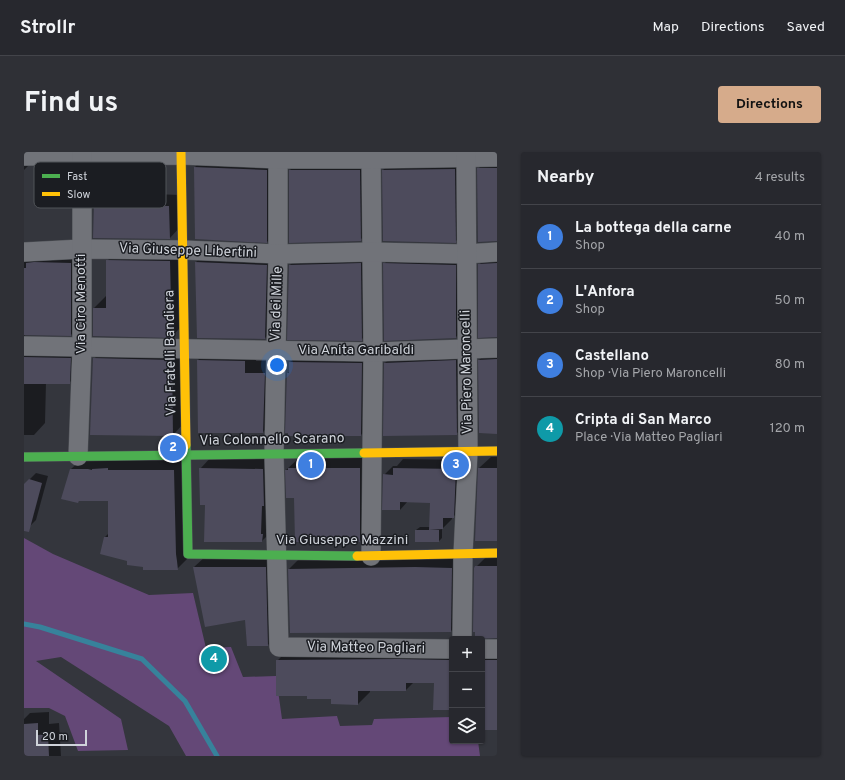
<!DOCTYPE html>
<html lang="en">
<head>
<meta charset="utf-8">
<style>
	:root { --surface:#27282e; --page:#2f3036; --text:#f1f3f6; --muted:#a4a6aa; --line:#43444a; --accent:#d6ab8b }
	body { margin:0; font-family:Overpass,sans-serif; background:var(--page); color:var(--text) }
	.controls { position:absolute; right:12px; bottom:12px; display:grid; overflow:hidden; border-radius:4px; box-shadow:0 1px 3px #0004 }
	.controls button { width:36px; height:36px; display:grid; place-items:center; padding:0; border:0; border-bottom:1px solid var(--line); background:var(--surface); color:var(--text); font:20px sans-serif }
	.scale { position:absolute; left:12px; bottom:10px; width:51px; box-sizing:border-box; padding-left:4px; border:2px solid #cfd3da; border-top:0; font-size:11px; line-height:14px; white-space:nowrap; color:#cfd3da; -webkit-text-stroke:3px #1b1d22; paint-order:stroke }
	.you { position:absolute; left:253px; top:213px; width:14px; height:14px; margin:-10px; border:3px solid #fff; border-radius:50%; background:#1a73e8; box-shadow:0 0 0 6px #1a73e833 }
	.badge { display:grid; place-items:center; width:26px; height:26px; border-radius:50%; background:var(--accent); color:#fff; font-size:13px; font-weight:700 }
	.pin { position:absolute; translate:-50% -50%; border:2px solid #fff; box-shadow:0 1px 4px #0006 }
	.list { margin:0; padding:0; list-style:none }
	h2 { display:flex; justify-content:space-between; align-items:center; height:52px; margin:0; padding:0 16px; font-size:17px }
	h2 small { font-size:13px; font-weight:400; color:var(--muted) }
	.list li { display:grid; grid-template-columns:26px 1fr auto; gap:12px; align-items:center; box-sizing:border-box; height:64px; padding:0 16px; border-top:1px solid var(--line) }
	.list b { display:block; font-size:15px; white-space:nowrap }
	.list p { margin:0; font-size:13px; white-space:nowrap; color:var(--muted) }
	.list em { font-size:13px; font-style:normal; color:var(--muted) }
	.icon { flex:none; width:22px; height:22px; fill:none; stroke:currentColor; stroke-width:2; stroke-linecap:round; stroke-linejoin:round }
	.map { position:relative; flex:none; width:473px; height:604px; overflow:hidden; border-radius:4px }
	header { display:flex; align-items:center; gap:24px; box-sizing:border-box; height:56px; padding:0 20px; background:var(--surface); border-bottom:1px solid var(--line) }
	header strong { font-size:19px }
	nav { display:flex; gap:22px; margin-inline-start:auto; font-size:14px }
	.intro { display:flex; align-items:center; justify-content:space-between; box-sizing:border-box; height:96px; padding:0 24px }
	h1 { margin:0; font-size:28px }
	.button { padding:10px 18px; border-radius:4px; background:var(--accent); color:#111; font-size:14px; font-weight:700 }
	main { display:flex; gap:24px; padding:0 24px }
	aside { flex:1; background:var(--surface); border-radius:4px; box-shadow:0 1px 3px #0004 }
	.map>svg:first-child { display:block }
</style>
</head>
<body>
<header>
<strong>Strollr</strong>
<nav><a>Map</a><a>Directions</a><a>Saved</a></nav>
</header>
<div class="intro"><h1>Find us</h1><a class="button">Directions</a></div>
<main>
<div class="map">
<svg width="473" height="604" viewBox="0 0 473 604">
	<rect width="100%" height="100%" fill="#34363d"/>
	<path fill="#644877" d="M0 386 29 402 125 443 169 441 182 496 207 495 219 525 252 524 258 567 313 564 316 574 348 573 350 567 428 565V589H454L456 604H162L145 574 37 505 12 509 97 567 104 598 54 599 41 564 25 556H0Z"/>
	<g fill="#0007">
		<path d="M0 0 6 12 0 18Z"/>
		<path d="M183 3 255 6V77L243 90 172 86 171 15Z"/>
		<path d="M466 4H473V88L454 17Z"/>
		<path d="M443 5 444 77 431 90 359 18 372 6Z"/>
		<path d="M278 6H348L349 76 336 88 266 18Z"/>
		<path d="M84 7 119 8V15H129L128 42 157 43V74L146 86 72 19Z"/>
		<path d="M96 96 158 97 160 172 147 185 70 156 82 144 83 109Z"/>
		<path d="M184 99 254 102 252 175 241 186 174 185 172 110Z"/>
		<path d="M349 99 350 175 337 188 266 113 278 101Z"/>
		<path d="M373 99 444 101V173L432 185 360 112Z"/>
		<path d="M58 100V171L47 183 0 182 2 188 58 195 57 219 45 231H22L21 271 10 283H0V105Z"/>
		<path d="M467 100H473V184L455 113Z"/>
		<path d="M82 194 160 195 161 270 149 283 67 282 70 207Z"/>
		<path d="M473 195V281L455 208 468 196Z"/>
		<path d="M444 196 445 270 432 282 361 211 373 199Z"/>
		<path d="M186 197 233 198 232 209H252L251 268 239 280 174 208Z"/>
		<path d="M278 198 350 199 349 270 337 283 264 221 266 219V210Z"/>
		<path d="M188 304 251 305 250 377 238 389 182 352 176 317Z"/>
		<path d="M348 304V376L336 389 262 318 275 306Z"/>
		<path d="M467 305H473V388L455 316Z"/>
		<path d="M59 306 161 307 165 405 153 417 104 408 81 385 85 381V348H56L54 350 47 317Z"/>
		<path d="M379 307 441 308 438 356 429 365H428V367L418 377V386L415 389 392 378 396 375H407V350L384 349 376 358 360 323 369 314H373Z"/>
		<path d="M12 321 24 324 12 368 5 375 0 373V333Z"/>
		<path d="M183 403H254L256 480 244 493 222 467 182 474 170 415Z"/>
		<path d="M464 403H473V485H458L452 487V415Z"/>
		<path d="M440 404 439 466 427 479 265 417 277 405Z"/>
		<path d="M458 496 473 497V577H458Z"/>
		<path d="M265 497H428V557L411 530H390L382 538H346V540L334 552 308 546 284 543 253 509Z"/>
		<path d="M25 560V572L35 571 37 604H0V567L6 561Z"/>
	</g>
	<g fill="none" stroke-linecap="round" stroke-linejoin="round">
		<path stroke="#37829b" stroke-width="5" d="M0 472 16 475 118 507 161 549 193 604"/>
	</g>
	<g fill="#4d4b5c">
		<path d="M170 15 243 18V91L171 87Z"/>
		<path d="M453 16H473V89L454 90Z"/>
		<path d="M431 17 432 91 359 89 358 18Z"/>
		<path d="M71 18 108 19V26H118L117 54H145L146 87 69 86Z"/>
		<path d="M265 18H336L337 89 265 91Z"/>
		<path d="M82 108 146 109 148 186 69 184V156H82Z"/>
		<path d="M10 110 47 111V184L0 183V116H2V111Z"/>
		<path d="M171 110 243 113 241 187 173 186Z"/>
		<path d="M337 111 338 189 263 188 265 113Z"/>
		<path d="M359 111 432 113V186L360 189Z"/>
		<path d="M473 111V185L454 186V112Z"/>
		<path d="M0 205 47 206 46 232H0Z"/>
		<path d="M69 206 148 208 149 284 66 283Z"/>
		<path d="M473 207V282L455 281 454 208Z"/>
		<path d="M173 208 221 209V221H241L239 281H174Z"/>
		<path d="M432 208 433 283 359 284 360 211Z"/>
		<path d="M265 210 338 211 337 284H264V281H261L263 221H265Z"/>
		<path d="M84 316V318H150L152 402 153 409 154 418H119V415L103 413V409L76 402 80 385H84V349H55L54 351 37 347 46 317H64L68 318V317Z"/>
		<path d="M175 316 239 317 240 354H238L237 382H239L238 390H180L181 353H176Z"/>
		<path d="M264 316H336V390H271L270 346H262L261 318H264Z"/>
		<path d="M369 316 432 317 430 366H419V377L405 378 406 351 376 350V358H358L359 322 369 323Z"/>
		<path d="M454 316H473V389H451Z"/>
		<path d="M5 327 18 331 5 380 0 379V332Z"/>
		<rect x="391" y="378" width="24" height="12"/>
		<path d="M451 414H473V486L451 487V480H449L450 416Z"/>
		<path d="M169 415H242L244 494H223L221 468 181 475Z"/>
		<path d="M391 415 428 416 427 480 266 481 264 417Z"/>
		<path d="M374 507 428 508V558H409L410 531H382V539H334V553L307 552V547H283V544H252V508Z"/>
		<rect x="458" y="508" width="15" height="70"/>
		<path d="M14 571V583L24 582 25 604H0V572Z"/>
	</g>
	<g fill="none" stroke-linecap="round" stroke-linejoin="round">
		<defs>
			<g id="street">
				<path d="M254 0V102L250 302 255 495 428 497"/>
				<path d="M347 0 349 200 347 404"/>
				<path d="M0 4 157 3 254 7H347L473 5"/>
				<path d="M0 100 57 97 160 98 254 102 347 100 442 102 473 100"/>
				<path d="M0 194 349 200 473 196"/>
				<path d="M54 304 58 195V0"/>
				<path d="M438 487 439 402 444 300 442 0"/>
				<path d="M458 497H473"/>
			</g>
			<g id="fast">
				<path d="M162 293 164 402 333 404"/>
				<path d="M0 305 340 301"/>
			</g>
			<g id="slow">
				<path d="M157 0 162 293"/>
				<path d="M340 301 473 299"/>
				<path d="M333 404 473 401"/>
			</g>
		</defs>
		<use href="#street" stroke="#4f5257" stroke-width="20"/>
		<use href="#fast" stroke="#4f5257" stroke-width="10"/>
		<use href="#slow" stroke="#4f5257" stroke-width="10"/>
		<use href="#street" stroke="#717379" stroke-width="19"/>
		<use href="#fast" stroke="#4caf50" stroke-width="9"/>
		<use href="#slow" stroke="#ffc107" stroke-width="9"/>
	</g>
	<g text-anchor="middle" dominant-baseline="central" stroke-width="3" stroke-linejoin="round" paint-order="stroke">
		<g font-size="14" fill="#cfd3da" stroke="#1b1d22">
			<text transform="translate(164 99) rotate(2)">Via Giuseppe Libertini</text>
			<text transform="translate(57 152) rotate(-90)">Via Ciro Menotti</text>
			<text transform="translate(253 152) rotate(-88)">Via dei Mille</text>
			<text x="332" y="198">Via Anita Garibaldi</text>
			<text transform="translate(147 201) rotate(-91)">Via Fratelli Bandiera</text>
			<text transform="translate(443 220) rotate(-91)">Via Piero Maroncelli</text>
			<text transform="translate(248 288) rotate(-1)">Via Colonnello Scarano</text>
			<text x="318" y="388">Via Giuseppe Mazzini</text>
			<text transform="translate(342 496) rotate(1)">Via Matteo Pagliari</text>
		</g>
	</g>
	<rect x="10" y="10" width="132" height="46" rx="6" fill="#1b1d22" stroke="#515459" stroke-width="1"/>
	<rect x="18" y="22" width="18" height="4" fill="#4caf50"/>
	<rect x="18" y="40" width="18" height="4" fill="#ffc107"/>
	<g font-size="11" fill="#cfd3da">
		<text x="43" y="28">Fast</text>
		<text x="43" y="46">Slow</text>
	</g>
</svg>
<div class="controls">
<button>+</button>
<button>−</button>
<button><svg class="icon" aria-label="layers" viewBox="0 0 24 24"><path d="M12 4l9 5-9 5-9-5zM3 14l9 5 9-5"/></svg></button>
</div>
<div class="scale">20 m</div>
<div class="you"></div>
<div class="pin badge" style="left:287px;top:313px;background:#3f7fe0">1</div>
<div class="pin badge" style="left:149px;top:296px;background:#3f7fe0">2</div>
<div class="pin badge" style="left:432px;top:313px;background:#3f7fe0">3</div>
<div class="pin badge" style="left:190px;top:507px;background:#0f9aa8">4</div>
</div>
<aside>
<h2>Nearby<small>4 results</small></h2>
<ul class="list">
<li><span class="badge" style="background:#3f7fe0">1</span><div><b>La bottega della carne</b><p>Shop</p></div><em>40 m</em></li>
<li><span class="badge" style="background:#3f7fe0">2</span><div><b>L'Anfora</b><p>Shop</p></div><em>50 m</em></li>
<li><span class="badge" style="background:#3f7fe0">3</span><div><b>Castellano</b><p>Shop · Via Piero Maroncelli</p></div><em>80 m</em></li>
<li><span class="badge" style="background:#0f9aa8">4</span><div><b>Cripta di San Marco</b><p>Place · Via Matteo Pagliari</p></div><em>120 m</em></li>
</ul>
</aside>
</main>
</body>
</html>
